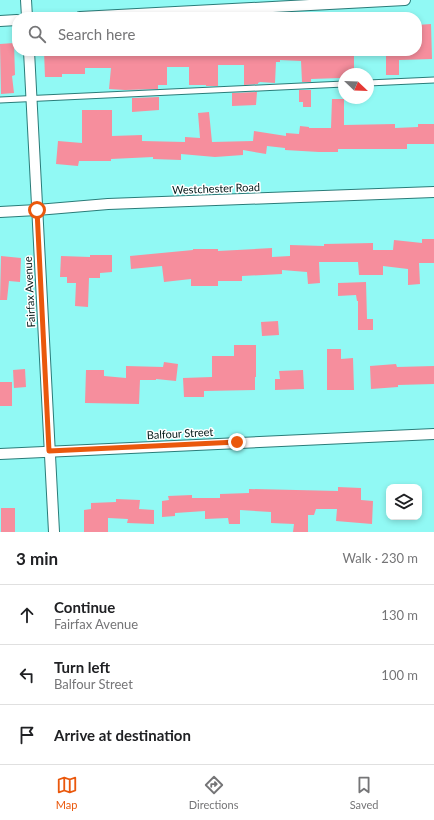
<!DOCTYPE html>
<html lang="en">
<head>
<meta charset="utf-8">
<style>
	:root { --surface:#fff; --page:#f6f6f6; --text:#202124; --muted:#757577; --line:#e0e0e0; --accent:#ea580c }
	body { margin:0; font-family:Lato,sans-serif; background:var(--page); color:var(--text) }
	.controls { position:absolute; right:12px; bottom:12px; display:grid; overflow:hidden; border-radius:8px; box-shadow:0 2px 6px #0003 }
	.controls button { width:36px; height:36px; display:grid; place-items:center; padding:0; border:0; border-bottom:1px solid var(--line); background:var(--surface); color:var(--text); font:20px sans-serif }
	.compass { position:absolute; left:338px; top:68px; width:36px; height:36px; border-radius:50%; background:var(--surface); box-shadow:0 2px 6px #0003; rotate:113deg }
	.stop { position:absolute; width:12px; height:12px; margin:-9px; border:3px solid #ea580c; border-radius:50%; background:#fff }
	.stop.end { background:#ea580c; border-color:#fff; box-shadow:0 1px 4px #0008 }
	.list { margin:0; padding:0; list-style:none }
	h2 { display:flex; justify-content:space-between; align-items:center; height:52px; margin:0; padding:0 16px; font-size:17px }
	h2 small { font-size:13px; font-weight:400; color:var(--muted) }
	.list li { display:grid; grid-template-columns:26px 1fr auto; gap:12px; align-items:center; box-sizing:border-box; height:60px; padding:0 16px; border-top:1px solid var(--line) }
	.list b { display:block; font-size:15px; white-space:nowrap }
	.list p { margin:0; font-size:13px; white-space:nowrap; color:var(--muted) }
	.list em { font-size:13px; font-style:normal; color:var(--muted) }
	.icon { flex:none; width:22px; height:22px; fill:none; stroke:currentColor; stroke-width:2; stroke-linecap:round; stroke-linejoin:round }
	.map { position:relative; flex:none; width:434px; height:532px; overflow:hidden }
	.search { position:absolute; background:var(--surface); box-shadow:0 2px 6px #0003; left:12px; right:12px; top:12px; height:44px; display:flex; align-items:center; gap:10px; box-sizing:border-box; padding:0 14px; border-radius:16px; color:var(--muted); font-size:15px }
	.sheet { height:232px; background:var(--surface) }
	nav { display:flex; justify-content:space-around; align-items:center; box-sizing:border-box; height:56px; border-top:1px solid var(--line); background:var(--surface); font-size:11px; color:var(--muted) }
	nav a { display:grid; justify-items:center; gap:2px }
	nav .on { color:var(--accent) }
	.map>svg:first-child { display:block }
</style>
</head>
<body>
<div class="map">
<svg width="434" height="532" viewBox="0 0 434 532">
	<rect width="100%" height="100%" fill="#91f9f4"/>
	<g fill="#f68e9d">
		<path d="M431 24 432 59 399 60V75H386V51H417V25Z"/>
		<path d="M14 43 15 75 12 76 14 93 1 94 0 44Z"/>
		<path d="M44 51H354V74H344V77L341 78 311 79V82H302L301 61 280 60V62H276L275 83 260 82 258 83V84L244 85V65H218V86H206V85H189V67H167V85H158V89L125 90 109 89 111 68H85V74H62V77H45Z"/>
		<path d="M299 90H311V107H303V102H299Z"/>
		<path d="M257 92 256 105 232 106V93Z"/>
		<path d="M159 97V110L132 112V98Z"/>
		<path d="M332 99H344V125L395 124V128L418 127V124H434V144H407V149H338V152H319L285 150V148L267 146 266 154 243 150V155L215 157 181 154V160L153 159V157L111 159V161H79L78 166 56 164 58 141 82 143V110H112V136L142 135V141L185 142V137L200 138 198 113 209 112 212 142 253 141 254 131 286 136V133L299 134 300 126 309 127V128H331Z"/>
		<path d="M422 239H434V263H419L420 284 408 285V269L383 266V275H359L358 262H319L320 283 308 284 307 272 282 270V274L242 276V281H218V286H191V279L164 282 162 266 131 269 130 256 193 250V249H218V251L272 248V257L290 256V245L324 246V244L373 243V250H393L394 240 422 243Z"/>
		<path d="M90 255H112V272L100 273V278H89L88 307 75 306 76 283H67V277H60L61 256 90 257Z"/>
		<path d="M1 256 21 258 20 282 9 281 7 300H0Z"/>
		<path d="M366 282 367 319H373V330H358V301H357L356 295 338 296V283Z"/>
		<path d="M278 321 279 335 262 336 261 322Z"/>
		<path d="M234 345H256V377H255V390L204 391V397H184L183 378 212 377V356H234Z"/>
		<path d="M327 349H341V359L353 358 354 390H327Z"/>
		<path d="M164 362 178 364 176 381 156 379V380H140L139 404 85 403 86 370H104V376L126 378V366L163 367Z"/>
		<path d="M396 364 397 367 434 366V384L398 385V387L371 389 370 366Z"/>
		<path d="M25 369 26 387 14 388 13 370Z"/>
		<path d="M303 370 304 389 275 390V379H280L279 371Z"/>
		<rect x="0" y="382" width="12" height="24"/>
		<path d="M338 487 361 488V500L373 501 372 524 336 521 337 509H316L314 515H308V532H293L294 524 271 523V512L240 510V524H229L228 518 205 519V511L175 513V516L162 517V501L169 500 168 496 192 495V498H220V494L249 493V489L338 491Z"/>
		<path d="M116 499 140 500 139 509 154 510V524L127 523 128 519 108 518V532H84V510L91 509V503L116 502Z"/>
		<rect x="1" y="508" width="14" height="24"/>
	</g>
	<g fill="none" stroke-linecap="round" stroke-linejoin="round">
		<defs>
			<g id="lane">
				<path d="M368 83 434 80"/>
				<path d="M0 100 344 84"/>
			</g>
			<g id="street">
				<path d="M26 0 27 17"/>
				<path d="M80 17 405 0"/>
				<path d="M0 21 17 20"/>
				<path d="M29 51 54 532"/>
				<path d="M0 212 37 210 108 204 434 192"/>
				<path d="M0 454 434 434"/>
			</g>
		</defs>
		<use href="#lane" stroke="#2a7c79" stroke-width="7"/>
		<use href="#street" stroke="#2a7c79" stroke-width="12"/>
		<use href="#lane" stroke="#fff" stroke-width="5"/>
		<use href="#street" stroke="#fff" stroke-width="10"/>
	</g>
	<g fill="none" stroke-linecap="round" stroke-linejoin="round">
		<path stroke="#ea580c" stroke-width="5" d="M37 210 49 451 237 442"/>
	</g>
	<g text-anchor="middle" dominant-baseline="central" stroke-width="3" stroke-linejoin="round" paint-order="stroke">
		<g font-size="11" fill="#011716" stroke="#fff">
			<text transform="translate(216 188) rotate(-2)">Westchester Road</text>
			<text transform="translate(29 292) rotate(-93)">Fairfax Avenue</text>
			<text transform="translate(180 433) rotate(-3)">Balfour Street</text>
		</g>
	</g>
</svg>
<div class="controls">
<button><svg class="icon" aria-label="layers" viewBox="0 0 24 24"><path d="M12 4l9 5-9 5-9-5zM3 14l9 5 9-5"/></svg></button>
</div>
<svg class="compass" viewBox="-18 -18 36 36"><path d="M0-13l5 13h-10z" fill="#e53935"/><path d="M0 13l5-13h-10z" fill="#757577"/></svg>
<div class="stop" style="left:37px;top:210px"></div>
<div class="stop end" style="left:237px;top:442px"></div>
<div class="search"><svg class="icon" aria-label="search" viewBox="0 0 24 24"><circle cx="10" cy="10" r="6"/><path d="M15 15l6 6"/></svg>Search here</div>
</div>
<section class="sheet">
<h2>3 min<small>Walk · 230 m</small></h2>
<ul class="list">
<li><svg class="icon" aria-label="ahead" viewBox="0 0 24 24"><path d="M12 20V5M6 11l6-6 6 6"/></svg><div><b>Continue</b><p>Fairfax Avenue</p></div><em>130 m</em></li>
<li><svg class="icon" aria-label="left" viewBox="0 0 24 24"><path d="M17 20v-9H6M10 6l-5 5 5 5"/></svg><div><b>Turn left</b><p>Balfour Street</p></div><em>100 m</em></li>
<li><svg class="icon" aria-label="arrive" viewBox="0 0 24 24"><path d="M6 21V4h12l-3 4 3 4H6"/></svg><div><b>Arrive at destination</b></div></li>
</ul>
</section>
<nav>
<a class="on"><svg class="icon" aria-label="map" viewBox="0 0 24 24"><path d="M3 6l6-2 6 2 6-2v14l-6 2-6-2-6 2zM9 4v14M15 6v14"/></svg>Map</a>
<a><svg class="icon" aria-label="directions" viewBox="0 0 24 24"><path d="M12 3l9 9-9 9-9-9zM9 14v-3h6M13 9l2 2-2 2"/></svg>Directions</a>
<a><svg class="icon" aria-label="saved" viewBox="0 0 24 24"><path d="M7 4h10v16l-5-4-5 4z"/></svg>Saved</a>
</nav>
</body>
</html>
